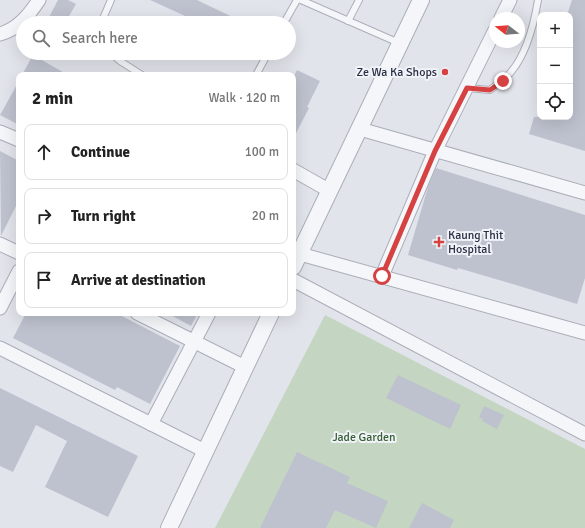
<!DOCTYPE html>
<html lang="en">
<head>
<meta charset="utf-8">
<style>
	:root { --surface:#fff; --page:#f2f2f2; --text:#222; --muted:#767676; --line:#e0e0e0 }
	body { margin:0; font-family:Signika,sans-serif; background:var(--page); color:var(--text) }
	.controls { position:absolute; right:12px; top:12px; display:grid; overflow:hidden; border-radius:8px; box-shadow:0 4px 16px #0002 }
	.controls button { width:36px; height:36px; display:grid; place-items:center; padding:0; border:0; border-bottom:1px solid var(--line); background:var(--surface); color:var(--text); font:20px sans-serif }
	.compass { position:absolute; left:489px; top:12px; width:36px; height:36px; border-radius:50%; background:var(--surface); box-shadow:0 4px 16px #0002; rotate:287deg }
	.stop { position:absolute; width:12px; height:12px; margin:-9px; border:3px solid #d64142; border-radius:50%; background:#fff }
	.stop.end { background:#d64142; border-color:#fff; box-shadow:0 1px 4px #0008 }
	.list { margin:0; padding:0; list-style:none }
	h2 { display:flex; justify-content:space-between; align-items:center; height:52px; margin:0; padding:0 16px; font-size:17px }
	h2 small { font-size:13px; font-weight:400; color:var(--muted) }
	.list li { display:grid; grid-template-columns:26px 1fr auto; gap:12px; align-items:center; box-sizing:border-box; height:56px; margin:0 8px 8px; padding:0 8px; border:1px solid var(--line); border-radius:8px }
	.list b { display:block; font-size:15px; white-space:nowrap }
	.list em { font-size:13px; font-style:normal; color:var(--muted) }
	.icon { flex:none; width:22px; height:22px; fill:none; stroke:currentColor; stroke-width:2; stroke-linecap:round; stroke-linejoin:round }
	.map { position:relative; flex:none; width:585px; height:528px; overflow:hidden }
	.search { position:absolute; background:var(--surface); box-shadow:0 4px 16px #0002; left:16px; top:16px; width:280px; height:44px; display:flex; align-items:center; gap:10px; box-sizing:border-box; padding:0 14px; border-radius:22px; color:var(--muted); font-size:15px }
	.panel { position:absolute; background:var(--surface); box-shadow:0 4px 16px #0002; left:16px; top:72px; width:280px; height:244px; border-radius:8px }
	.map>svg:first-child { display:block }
</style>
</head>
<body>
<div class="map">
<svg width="585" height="528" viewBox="0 0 585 528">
	<rect width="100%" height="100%" fill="#e2e4eb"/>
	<path fill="#c4d5c2" d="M325 315 585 449V528H215Z"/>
	<g fill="#bec2ce">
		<path d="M58 0H68L76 4 65 23H46Z"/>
		<path d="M150 0H197L245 23H193L194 20Z"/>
		<path d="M572 0H585V151L529 134 534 117H570V15H567Z"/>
		<path d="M33 55 68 75H22Z"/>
		<path d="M297 70 320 81 307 107 309 108 293 139V78Z"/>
		<path d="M19 81V125L0 115Z"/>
		<path d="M0 151 19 161V200L1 236Z"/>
		<path d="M436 168 585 215V278L577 304 516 285 458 268 457 270 408 255 428 187Z"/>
		<path d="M26 313H116L180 346 150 404 117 387 115 390 13 338Z"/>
		<path d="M167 313H198L191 326Z"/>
		<path d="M398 375 461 405 450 429 386 398Z"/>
		<path d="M0 388 138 456 108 517 45 487 67 441 36 425 13 472 0 466Z"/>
		<path d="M484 406 504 415 497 429 482 421 483 419 479 417Z"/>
		<path d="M297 452 350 477 347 483 388 501 376 528 335 510 326 528H260Z"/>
		<path d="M422 503 454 520 450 528H409Z"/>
	</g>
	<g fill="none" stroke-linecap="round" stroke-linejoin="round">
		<defs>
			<g id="service">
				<path d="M301 0 399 43"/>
				<path d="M348 21 359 0"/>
				<path d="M101 23 111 0"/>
				<path d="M284 23 297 0"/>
				<path d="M111 53 120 61 142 75"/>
				<path d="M256 75 268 53"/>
				<path d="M467 88 490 90C498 84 505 79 511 72 527 53 534 24 538 0"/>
			</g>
			<g id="minor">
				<path d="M501 18 510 0"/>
				<path d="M0 34C18 29 29 15 39 0"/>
				<path d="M360 129 585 193"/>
				<path d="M0 132 19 140"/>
				<path d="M293 170 330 191"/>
				<path d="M0 244 19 253"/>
				<path d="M300 254 585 333"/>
				<path d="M382 276 435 151 495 30"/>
				<path d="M293 280 585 434"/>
				<path d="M0 308 19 271"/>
				<path d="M137 313 245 367"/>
				<path d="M0 348 205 451"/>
				<path d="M151 424 209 313"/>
			</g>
			<g id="tertiary">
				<path d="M293 267 421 0"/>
				<path d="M169 528 271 313"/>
			</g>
		</defs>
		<use href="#service" stroke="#aaaeb9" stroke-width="8"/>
		<use href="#minor" stroke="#aaaeb9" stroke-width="15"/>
		<use href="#tertiary" stroke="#aaaeb9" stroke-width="18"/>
		<use href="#service" stroke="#f5f6f9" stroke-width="6"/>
		<use href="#minor" stroke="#f5f6f9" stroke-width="13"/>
		<use href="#tertiary" stroke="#f5f6f9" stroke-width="16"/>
	</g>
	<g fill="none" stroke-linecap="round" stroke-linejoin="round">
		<path stroke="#d64142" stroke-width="5" d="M382 276 435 151 467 88 490 90 503 81"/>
	</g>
	<g fill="#d64142" stroke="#f1f3f8" stroke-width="1.5">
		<circle cx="445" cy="72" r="4"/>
		<path d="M437 236h4v4h4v4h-4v4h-4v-4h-4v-4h4z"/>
	</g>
	<g text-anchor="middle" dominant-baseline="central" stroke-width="4" stroke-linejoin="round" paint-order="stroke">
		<g font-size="12" fill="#292f44" stroke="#f1f3f8" text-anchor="end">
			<text x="437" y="72">Ze Wa Ka Shops</text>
			<text x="448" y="235" text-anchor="start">Kaung Thit<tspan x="448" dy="14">Hospital</tspan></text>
		</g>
		<g font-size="12" fill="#376035" stroke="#f1f3f8">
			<text x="364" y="437">Jade Garden</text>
		</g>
	</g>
</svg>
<div class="controls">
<button>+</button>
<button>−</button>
<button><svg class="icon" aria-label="locate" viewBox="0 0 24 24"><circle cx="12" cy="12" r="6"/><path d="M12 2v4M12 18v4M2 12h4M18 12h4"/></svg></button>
</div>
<svg class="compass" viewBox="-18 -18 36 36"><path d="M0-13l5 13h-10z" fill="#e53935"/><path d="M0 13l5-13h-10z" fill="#767676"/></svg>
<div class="stop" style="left:382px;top:276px"></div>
<div class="stop end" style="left:503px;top:81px"></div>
<div class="search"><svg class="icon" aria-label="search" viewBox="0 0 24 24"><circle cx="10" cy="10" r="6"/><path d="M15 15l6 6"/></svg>Search here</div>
<section class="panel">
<h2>2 min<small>Walk · 120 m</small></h2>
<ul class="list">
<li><svg class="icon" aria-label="ahead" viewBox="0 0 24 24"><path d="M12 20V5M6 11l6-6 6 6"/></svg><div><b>Continue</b></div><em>100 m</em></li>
<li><svg class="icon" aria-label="right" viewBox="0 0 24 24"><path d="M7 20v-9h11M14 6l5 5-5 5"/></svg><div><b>Turn right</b></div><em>20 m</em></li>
<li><svg class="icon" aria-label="arrive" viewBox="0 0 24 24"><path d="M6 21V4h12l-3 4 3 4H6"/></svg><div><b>Arrive at destination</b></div></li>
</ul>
</section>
</div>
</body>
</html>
